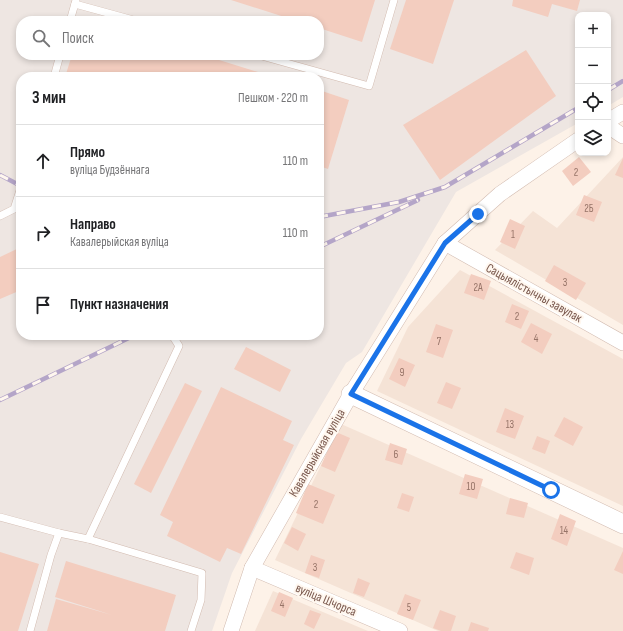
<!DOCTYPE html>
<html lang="ru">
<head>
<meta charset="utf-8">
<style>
	:root { --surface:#fff; --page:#f2f2f2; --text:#202124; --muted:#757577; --line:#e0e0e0 }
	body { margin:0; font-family:"Sofia Sans Condensed",sans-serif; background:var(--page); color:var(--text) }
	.controls { position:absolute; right:12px; top:12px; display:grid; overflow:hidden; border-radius:8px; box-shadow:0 2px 6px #0003 }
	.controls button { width:36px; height:36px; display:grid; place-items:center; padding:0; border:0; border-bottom:1px solid var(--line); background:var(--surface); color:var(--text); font:20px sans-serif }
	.stop { position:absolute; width:12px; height:12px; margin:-9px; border:3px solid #1a73e8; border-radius:50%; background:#fff }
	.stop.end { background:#1a73e8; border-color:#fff; box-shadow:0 1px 4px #0008 }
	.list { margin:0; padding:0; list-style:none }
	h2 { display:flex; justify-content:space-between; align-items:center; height:52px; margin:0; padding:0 16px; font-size:17px }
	h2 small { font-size:13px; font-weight:400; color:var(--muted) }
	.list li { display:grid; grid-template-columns:26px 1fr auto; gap:12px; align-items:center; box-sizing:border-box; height:72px; padding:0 16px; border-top:1px solid var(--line) }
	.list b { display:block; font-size:15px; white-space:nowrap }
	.list p { margin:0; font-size:13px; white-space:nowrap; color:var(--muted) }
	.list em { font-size:13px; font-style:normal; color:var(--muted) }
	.icon { flex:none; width:22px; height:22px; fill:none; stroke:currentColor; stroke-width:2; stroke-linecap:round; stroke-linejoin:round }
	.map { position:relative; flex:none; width:623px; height:631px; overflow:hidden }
	.search { position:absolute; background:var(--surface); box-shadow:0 2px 6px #0003; left:16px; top:16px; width:308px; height:44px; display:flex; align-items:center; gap:10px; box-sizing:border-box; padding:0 14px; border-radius:16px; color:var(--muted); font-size:15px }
	.panel { position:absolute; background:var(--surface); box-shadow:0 2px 6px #0003; left:16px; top:72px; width:308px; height:268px; border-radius:16px }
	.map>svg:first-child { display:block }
</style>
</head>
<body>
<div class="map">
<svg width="623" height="631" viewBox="0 0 623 631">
	<rect width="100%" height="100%" fill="#fdf2e8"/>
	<g fill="#f5e3d6">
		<path d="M623 157V325L495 250 533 211 557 228Z"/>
		<path d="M460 270 623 359V506L377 391 408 327Z"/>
		<path d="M341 424 623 548V631H438L275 560Z"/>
		<path d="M273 591 368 631H255Z"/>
	</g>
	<path fill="#eee6e2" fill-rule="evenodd" d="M0 0H623V97L608 106V15H578V123L456 192 362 352 346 363 301 439 232 573 212 631H0ZM21 21H319V55H21ZM21 77H319V335H21Z"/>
	<g fill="#f3cdbf">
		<path d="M231 0H375L362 42 319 28V21H297Z"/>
		<path d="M406 0H454L433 64 390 49Z"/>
		<path d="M513 0H580L577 11 552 4 548 17 512 6Z"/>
		<path d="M526 50 556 96 440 180 403 125Z"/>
		<path d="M72 55H203L274 77H65Z"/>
		<path d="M319 90 349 100 328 169 319 166Z"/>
		<path d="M579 157 591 172 573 186 562 171Z"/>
		<path d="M623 158V178L615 175Z"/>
		<path d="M584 195 602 202 594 222 576 215Z"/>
		<path d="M510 219 525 226 515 249 500 242Z"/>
		<path d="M21 247V290L0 299V257Z"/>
		<path d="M554 265 586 283 576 300 545 281Z"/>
		<path d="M471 274 491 281 484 300 464 293Z"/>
		<path d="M512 304 529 311 521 329 505 322Z"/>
		<path d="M531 323 552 334 542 354 521 342Z"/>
		<path d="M436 324 453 330 443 358 426 352Z"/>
		<path d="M246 347 291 370 280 392 234 369Z"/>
		<path d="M399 358 415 365 405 387 389 379Z"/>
		<path d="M446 382 461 388 452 409 437 403Z"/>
		<path d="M185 383 202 391 151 493 134 484Z"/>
		<path d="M221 387 292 421 283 440 294 445 241 554 227 548 220 562 167 536 173 522 160 515Z"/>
		<path d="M505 408 524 416 515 439 496 432Z"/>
		<path d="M564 417 583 427 573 446 554 436Z"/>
		<path d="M336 432 350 438 335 472 321 466Z"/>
		<path d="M537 436 550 441 545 454 532 449Z"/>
		<path d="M390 443 407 449 402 465 385 460Z"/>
		<path d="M465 474 483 479 477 499 459 494Z"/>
		<path d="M308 484 335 495 323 524 296 513Z"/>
		<path d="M402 493 414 497 409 512 397 508Z"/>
		<path d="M510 498 528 503 524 518 506 514Z"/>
		<path d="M560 514 576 521 567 546 551 539Z"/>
		<path d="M292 527 306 534 298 551 284 543Z"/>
		<path d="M623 551V574L614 570Z"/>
		<path d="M0 552 39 564 18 631H0Z"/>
		<path d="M516 552 534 558 529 575 510 568Z"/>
		<path d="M311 555 325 560 319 578 305 573Z"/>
		<path d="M66 561 176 595 165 631H47L56 599 112 615 55 597Z"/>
		<path d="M358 578 370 583 364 597 353 593Z"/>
		<path d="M279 592 293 598 285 617 271 611Z"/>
		<path d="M405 594 421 600 413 620 397 614Z"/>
		<path d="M310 610 321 614 314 629 304 624Z"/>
		<path d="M440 610 456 616 451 631H441L433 628Z"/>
		<path d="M471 622 489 628 488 631H468Z"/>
	</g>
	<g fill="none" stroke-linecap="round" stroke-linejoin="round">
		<defs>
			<g id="service">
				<path d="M75 4 137 21"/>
				<path d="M70 21 76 0"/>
				<path d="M258 55 369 86 394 0"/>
				<path d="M54 77 60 55"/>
				<path d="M0 216 14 209 21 187"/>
				<path d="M172 335 179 346 88 539 202 573 201 600 191 631"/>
				<path d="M0 517 59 533 51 555 30 631"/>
				<path d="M59 533 88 539"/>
			</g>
			<g id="minor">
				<path d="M608 121 623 112"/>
				<path d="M608 126 623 136"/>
				<path d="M445 243 623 343"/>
				<path d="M252 568 400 631"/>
				<path d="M231 631 252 568 351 394 445 243 500 194 578 140"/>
			</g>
			<path id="tertiary" d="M351 394 623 524"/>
		</defs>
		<use href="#service" stroke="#d2bbb0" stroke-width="8"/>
		<use href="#minor" stroke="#d2bbb0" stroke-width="16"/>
		<use href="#tertiary" stroke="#d2bbb0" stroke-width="20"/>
		<use href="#service" stroke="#fff" stroke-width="7"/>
		<use href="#minor" stroke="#fff" stroke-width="15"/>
		<use href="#tertiary" stroke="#fff" stroke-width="19"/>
		<defs>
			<g id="rail">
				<path d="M608 90 623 81"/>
				<path d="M0 175 21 186"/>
				<path d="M319 217 399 202 445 187 578 108"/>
				<path d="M319 247 418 200"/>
				<path d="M0 400 135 335"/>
			</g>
		</defs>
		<use href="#rail" stroke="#b4a5c8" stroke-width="4.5"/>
		<use href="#rail" stroke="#fff7ef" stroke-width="3" stroke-dasharray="9" stroke-linecap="butt"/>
	</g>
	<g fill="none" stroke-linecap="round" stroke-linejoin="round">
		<path stroke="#1a73e8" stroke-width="5" d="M478 214 445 243 351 394 551 490"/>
	</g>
	<g text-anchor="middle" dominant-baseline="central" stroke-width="4" stroke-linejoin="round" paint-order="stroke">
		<g font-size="11" fill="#977468">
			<text x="576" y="172">2</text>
			<text x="589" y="208">2Б</text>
			<text x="513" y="234">1</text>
			<text x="565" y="282">3</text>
			<text x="478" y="287">2А</text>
			<text x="517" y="316">2</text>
			<text x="536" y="338">4</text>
			<text x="439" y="341">7</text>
			<text x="402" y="372">9</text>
			<text x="510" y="424">13</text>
			<text x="396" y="454">6</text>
			<text x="471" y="486">10</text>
			<text x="316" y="504">2</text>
			<text x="564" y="530">14</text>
			<text x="315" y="567">3</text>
			<text x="282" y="604">4</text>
			<text x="409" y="607">5</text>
		</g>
		<g font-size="13" fill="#78564b" stroke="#fff7ef">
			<text transform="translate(534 293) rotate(29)">Сацыялістычны завулак</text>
			<text transform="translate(317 453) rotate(-60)">Кавалерыйская вуліца</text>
			<text transform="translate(326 600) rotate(23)">вуліца Шчорса</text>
		</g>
	</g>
</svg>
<div class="controls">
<button>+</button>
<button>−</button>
<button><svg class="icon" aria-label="locate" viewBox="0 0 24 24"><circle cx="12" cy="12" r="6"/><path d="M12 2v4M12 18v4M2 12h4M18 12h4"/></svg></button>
<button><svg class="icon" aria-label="layers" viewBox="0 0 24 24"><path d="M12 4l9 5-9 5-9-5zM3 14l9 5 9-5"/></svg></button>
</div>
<div class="stop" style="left:551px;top:490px"></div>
<div class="stop end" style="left:478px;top:214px"></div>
<div class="search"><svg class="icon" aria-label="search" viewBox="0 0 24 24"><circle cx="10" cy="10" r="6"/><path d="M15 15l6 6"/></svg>Поиск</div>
<section class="panel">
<h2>3 мин<small>Пешком · 220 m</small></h2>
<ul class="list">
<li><svg class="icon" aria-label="ahead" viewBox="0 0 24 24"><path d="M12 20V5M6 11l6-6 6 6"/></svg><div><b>Прямо</b><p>вуліца Будзённага</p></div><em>110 m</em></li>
<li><svg class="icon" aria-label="right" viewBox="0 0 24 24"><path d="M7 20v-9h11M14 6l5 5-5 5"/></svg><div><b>Направо</b><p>Кавалерыйская вуліца</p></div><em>110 m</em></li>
<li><svg class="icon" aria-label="arrive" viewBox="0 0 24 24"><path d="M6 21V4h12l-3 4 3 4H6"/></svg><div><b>Пункт назначения</b></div></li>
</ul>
</section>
</div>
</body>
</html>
